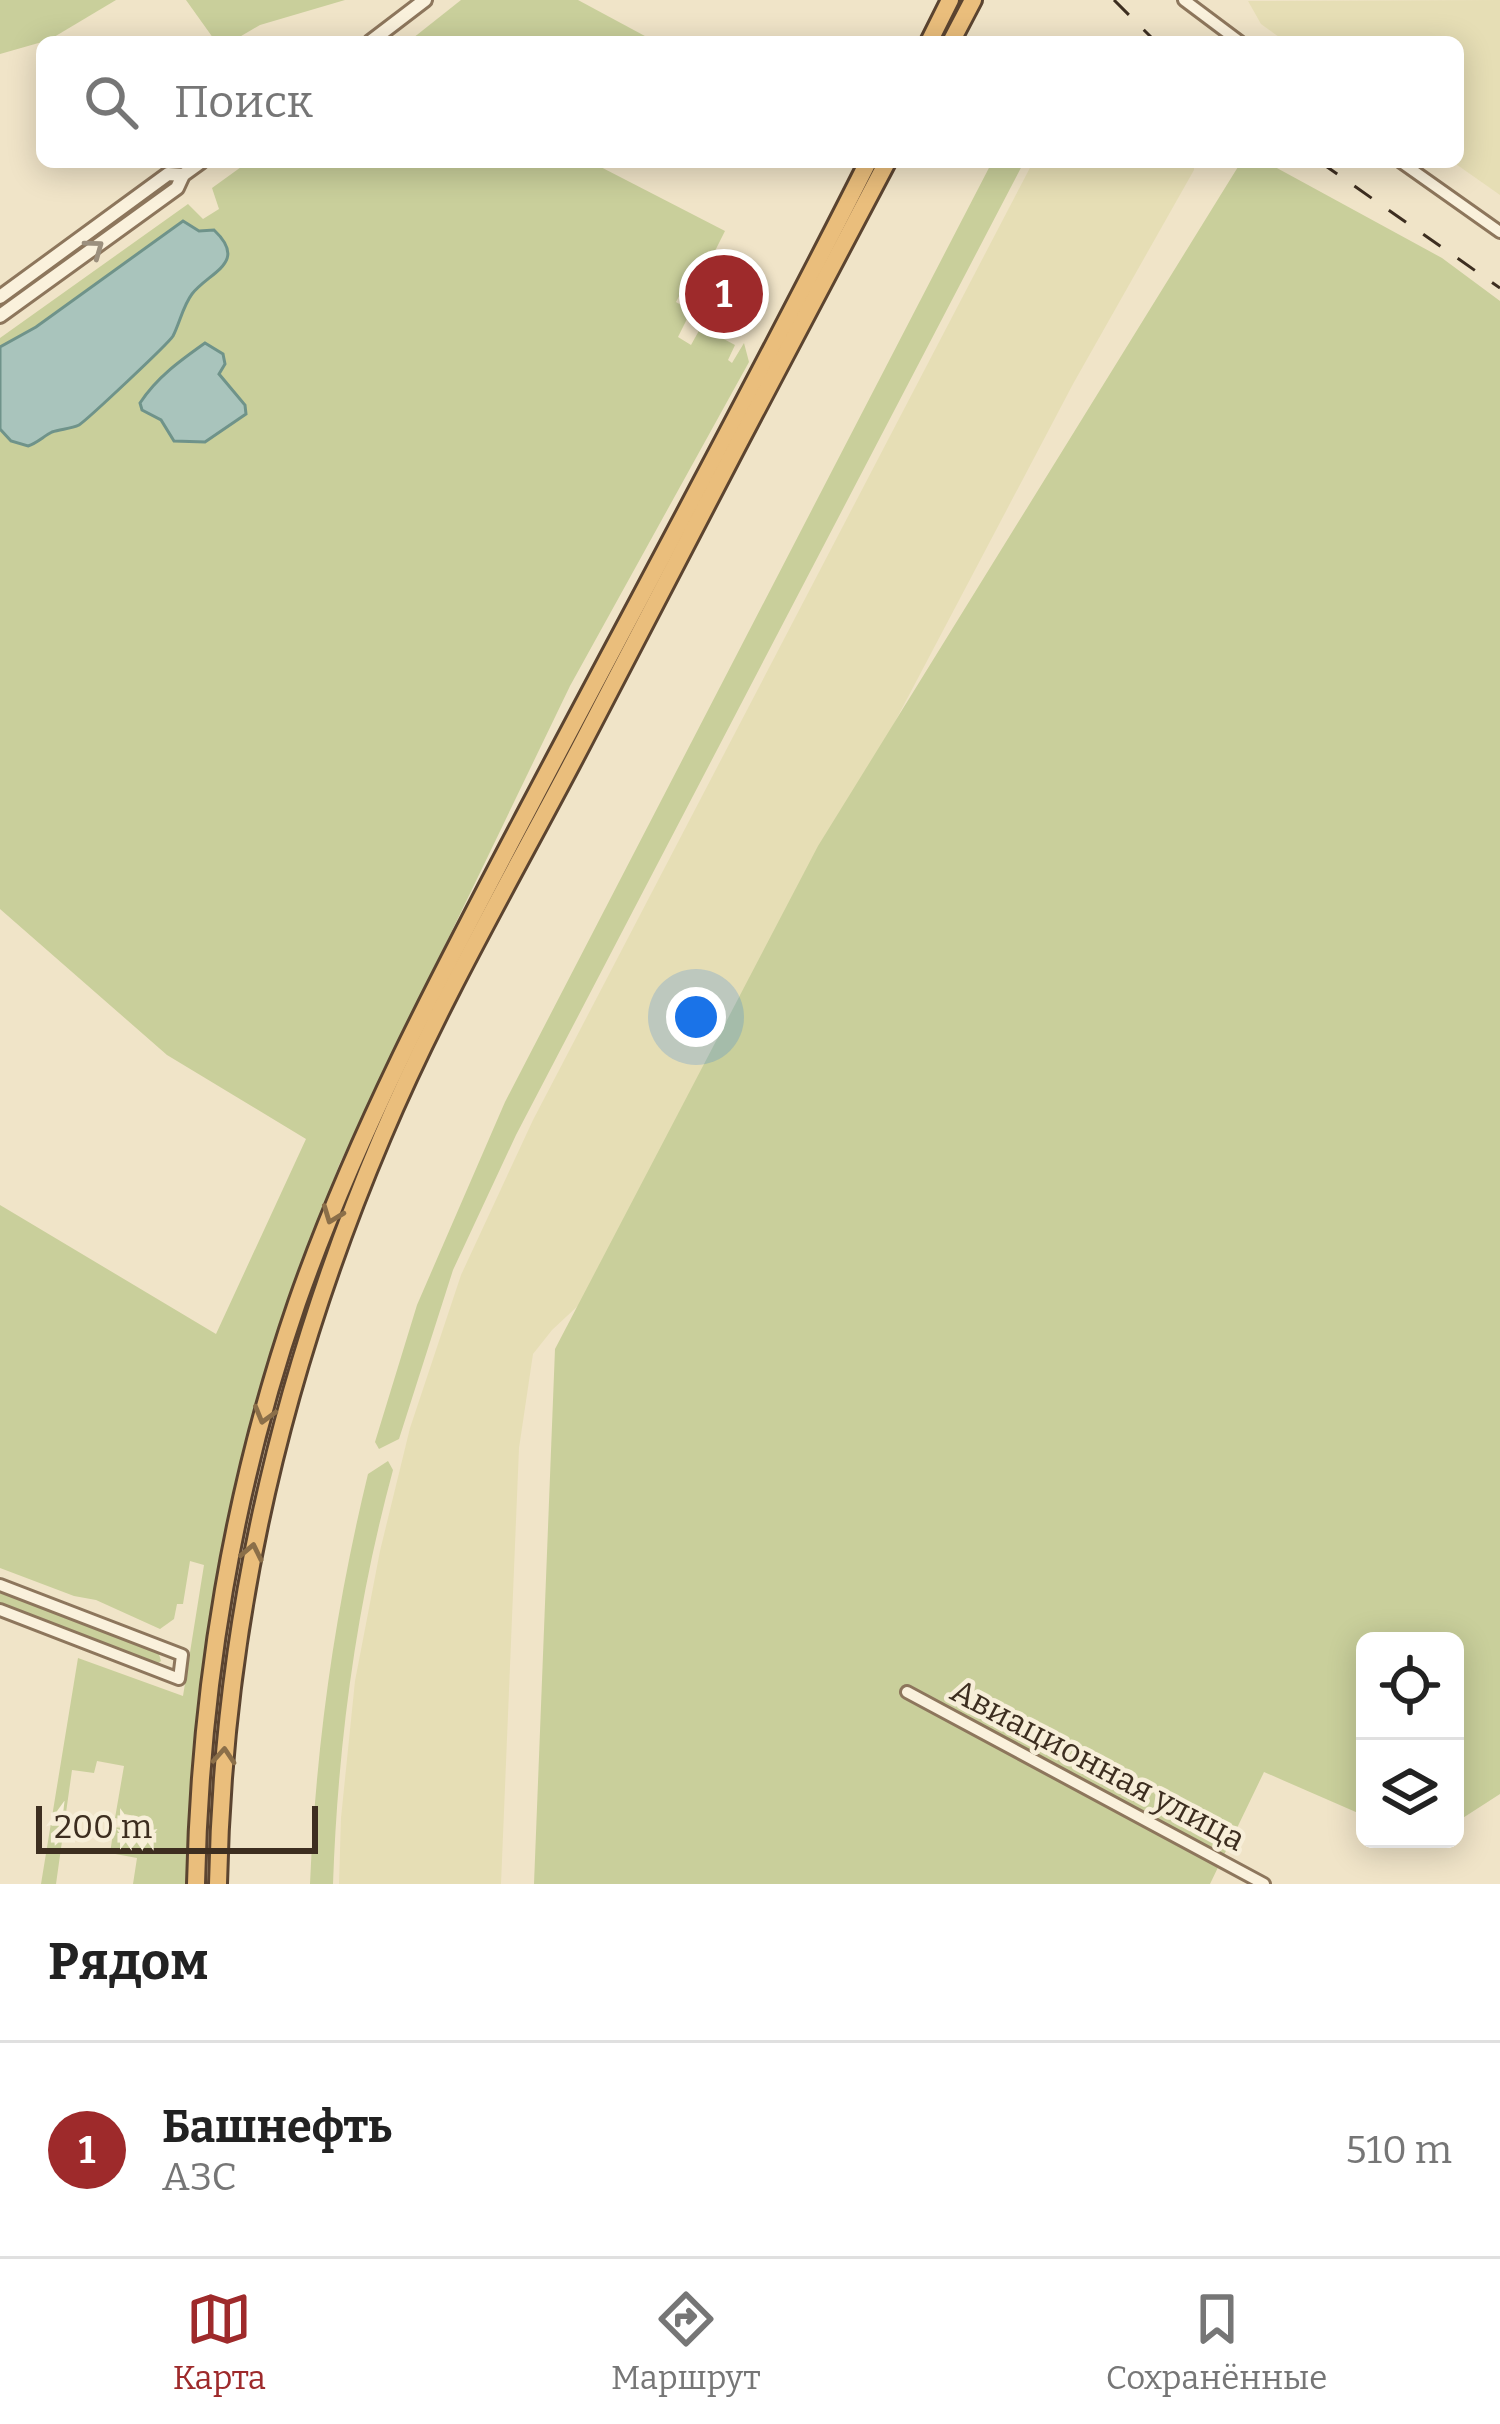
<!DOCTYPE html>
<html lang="ru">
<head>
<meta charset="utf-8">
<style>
	:root { --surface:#fff; --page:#f2f2f2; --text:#222; --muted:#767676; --line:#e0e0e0; --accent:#9e2a2b }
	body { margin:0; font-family:Bitter,serif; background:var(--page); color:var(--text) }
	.controls { position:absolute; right:36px; bottom:36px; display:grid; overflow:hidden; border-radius:18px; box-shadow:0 6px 30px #0003 }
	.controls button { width:108px; height:108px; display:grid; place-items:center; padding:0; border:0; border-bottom:3px solid var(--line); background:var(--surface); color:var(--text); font:60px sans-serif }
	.scale { position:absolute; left:36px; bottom:30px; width:282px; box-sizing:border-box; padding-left:12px; border:6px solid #3d2e20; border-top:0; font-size:33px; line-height:42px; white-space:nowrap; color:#3d2e20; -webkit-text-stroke:9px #f7eed8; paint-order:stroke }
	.you { position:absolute; left:696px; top:1017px; width:42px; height:42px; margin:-30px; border:9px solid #fff; border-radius:50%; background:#1a73e8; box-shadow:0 0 0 18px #1a73e833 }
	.badge { display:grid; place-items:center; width:78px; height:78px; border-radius:50%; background:var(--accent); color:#fff; font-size:39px; font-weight:700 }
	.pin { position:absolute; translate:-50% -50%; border:6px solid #fff; box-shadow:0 3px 12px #0006 }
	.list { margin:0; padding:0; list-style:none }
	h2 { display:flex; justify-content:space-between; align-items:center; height:156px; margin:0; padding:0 48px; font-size:51px }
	h2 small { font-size:39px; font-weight:400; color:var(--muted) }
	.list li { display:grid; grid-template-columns:78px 1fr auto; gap:36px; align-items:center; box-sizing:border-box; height:216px; padding:0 48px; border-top:3px solid var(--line) }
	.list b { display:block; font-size:45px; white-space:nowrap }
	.list p { margin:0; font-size:39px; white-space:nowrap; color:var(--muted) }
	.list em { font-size:39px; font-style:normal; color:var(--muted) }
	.icon { flex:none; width:66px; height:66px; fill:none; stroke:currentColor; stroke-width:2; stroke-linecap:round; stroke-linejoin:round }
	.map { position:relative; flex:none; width:1500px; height:1884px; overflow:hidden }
	.search { position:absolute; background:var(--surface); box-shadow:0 6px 30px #0003; left:36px; right:36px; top:36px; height:132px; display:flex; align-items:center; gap:30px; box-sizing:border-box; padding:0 42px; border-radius:18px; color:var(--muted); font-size:45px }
	.sheet { height:372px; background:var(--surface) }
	nav { display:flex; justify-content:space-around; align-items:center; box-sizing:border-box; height:168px; border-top:3px solid var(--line); background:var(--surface); font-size:33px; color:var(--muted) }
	nav a { display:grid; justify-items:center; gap:6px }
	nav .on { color:var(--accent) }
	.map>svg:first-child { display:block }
</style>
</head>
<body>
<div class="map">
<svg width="1500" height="1884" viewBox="0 0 1500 1884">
	<rect width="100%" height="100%" fill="#f0e4c8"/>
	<g fill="#e6deb5">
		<path d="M1500 0V195L1453 162H1458V42H1286L1261 24 1248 1Z"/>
		<path d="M1033 162H1194V170L1073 384 596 1289 552 1330 533 1354 519 1448 501 1884H339L341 1818 355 1681 380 1551 410 1428 461 1275 533 1120Z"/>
	</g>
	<g fill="#c9cf9b">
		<path d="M0 0H116L49 40 0 54Z"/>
		<path d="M186 0H345L260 25 231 42H216Z"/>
		<path d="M461 0H578L656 42H408Z"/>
		<path d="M248 162H591L725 231 714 253 708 251 695 279 689 277 676 302 691 311 678 337 691 345 701 327 735 345 728 360 732 363 744 343 749 362 570 686 339 1165 291 1295 238 1479 216 1584 190 1815 187 1884H133L137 1858 110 1853 114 1827 122 1828V1834L141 1837 144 1818 125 1814 124 1820 115 1818 124 1766 97 1761 94 1773 72 1770 56 1884H41L78 1658 183 1696 204 1565 190 1561 183 1604H177L174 1619 160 1629 96 1600 74 1596 0 1568V1205L216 1334 306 1139 167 1055 0 909V338L188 204 203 219 219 209 212 188Z"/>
		<path d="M992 162H1024L516 1135 453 1270 399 1439 379 1449 375 1442 417 1305 505 1102Z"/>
		<path d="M1241 162H1266L1442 258 1500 301V1794L1455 1823V1641H1365V1816L1264 1772 1210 1884H534L555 1349 818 846Z"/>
		<path d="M388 1461 393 1470C356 1607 338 1742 333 1884H310C316 1744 335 1610 368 1474Z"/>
		<path d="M0 1590 158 1651 161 1661 156 1665 0 1605Z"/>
	</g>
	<g fill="#a9c4bc" stroke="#6f938a" stroke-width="3">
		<path d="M183 221 199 231 214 230C249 263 209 272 192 294 183 306 180 322 173 336 168 344 88 419 79 425 71 429 60 429 52 432 44 436 37 443 28 446L11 441 0 429V347L36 327Z"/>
		<path d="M205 343 223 354 225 364 219 374 245 405 246 414 205 442 174 441 161 420 142 410 140 403C157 377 181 360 205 343Z"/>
	</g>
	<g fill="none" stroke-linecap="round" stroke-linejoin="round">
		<defs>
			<g id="minor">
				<path d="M1184 0 1240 42"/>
				<path d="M1401 162 1500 232"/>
				<path d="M0 1585 182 1655 179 1679 0 1610"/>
				<path d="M907 1692 1264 1884"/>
			</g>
			<g id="tertiary">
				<path d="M370 42 425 0"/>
				<path d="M0 297 168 174 183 175"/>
				<path d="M0 316 177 188 183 175 201 162"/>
			</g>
			<g id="trunk">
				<path d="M929 42 950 0"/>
				<path d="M951 42 973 0"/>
				<path d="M196 1884C200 1688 233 1489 297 1303 358 1129 446 965 532 802 644 589 760 377 868 162"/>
				<path d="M218 1884C223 1623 280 1377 382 1137 439 1002 514 874 582 744 683 550 784 355 887 162"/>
			</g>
		</defs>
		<use href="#minor" stroke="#8d765c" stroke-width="16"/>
		<use href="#tertiary" stroke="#8d765c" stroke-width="18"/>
		<use href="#trunk" stroke="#5b4430" stroke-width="22"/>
		<use href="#minor" stroke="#faf1dc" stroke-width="10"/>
		<use href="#tertiary" stroke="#faf1dc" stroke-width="12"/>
		<use href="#trunk" stroke="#eabe7c" stroke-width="16"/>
		<g stroke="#3d2e20" stroke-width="3" stroke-dasharray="21 21" stroke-linecap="butt">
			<path d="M1114 0 1156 42"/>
			<path d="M1320 162 1500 288"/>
		</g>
	</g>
	<defs><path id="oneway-chevron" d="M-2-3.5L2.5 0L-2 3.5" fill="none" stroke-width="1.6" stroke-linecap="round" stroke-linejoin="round" transform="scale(3)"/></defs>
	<use stroke="#9c907e" href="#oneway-chevron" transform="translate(95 248) rotate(-36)"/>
	<g stroke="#8b6f49">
		<use href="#oneway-chevron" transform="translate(332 1215) rotate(111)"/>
		<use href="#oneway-chevron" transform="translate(264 1415) rotate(106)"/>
		<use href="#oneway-chevron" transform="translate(252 1552) rotate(-78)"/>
		<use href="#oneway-chevron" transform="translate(224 1756) rotate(-86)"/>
	</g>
	<g text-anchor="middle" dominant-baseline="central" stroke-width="9" stroke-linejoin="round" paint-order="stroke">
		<g font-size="33" fill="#3d2e20" stroke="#f7eed8">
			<text transform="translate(1098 1765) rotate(28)">Авиационная улица</text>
		</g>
	</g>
</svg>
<div class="controls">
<button><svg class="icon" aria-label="locate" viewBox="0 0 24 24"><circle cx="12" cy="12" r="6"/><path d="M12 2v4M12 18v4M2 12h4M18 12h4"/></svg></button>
<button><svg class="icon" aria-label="layers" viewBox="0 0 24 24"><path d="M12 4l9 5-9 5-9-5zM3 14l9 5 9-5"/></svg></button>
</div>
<div class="scale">200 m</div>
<div class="you"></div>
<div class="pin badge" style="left:724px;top:294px">1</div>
<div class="search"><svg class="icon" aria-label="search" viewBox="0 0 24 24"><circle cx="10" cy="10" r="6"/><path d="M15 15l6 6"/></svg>Поиск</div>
</div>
<section class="sheet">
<h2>Рядом<small></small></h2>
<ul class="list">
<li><span class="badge">1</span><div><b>Башнефть</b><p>АЗС</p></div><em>510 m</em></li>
</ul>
</section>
<nav>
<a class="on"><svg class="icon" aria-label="map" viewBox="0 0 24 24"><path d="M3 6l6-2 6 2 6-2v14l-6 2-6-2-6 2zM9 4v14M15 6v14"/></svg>Карта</a>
<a><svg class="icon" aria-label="directions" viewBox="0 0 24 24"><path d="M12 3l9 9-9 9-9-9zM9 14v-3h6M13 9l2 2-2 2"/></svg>Маршрут</a>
<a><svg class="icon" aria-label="saved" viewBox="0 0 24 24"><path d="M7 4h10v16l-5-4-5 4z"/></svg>Сохранённые</a>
</nav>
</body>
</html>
